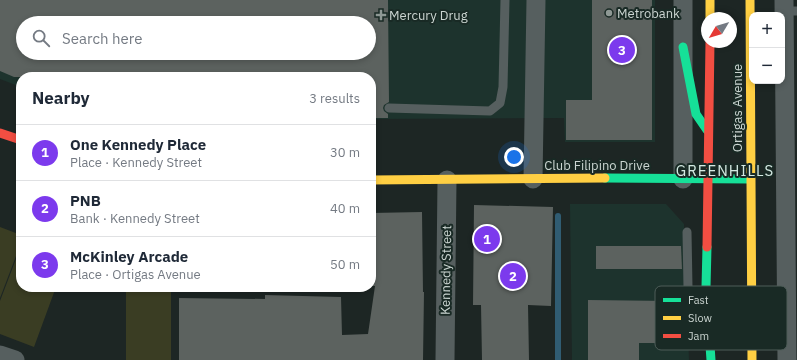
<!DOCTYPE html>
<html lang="en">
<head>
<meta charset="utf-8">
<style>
	:root { --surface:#fff; --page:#f2f2f3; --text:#1f2937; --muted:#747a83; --line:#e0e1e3; --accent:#7c3aed }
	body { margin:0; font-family:"IBM Plex Sans",sans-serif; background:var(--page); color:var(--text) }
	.controls { position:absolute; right:12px; top:12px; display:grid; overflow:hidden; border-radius:8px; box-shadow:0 2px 6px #0003 }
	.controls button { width:36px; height:36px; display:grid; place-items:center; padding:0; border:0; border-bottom:1px solid var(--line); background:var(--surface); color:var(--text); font:20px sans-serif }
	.compass { position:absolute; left:701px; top:12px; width:36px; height:36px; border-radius:50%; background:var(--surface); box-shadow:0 2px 6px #0003; rotate:232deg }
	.you { position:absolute; left:514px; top:157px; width:14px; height:14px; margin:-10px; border:3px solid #fff; border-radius:50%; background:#1a73e8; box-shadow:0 0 0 6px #1a73e833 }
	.badge { display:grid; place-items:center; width:26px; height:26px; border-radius:50%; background:var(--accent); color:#fff; font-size:13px; font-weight:700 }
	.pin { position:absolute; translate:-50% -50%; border:2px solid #fff; box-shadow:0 1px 4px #0006 }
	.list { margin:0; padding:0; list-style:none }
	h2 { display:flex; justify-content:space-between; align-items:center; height:52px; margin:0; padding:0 16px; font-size:17px }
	h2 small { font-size:13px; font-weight:400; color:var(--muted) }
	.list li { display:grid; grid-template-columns:26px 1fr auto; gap:12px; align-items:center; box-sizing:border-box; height:56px; padding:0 16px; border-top:1px solid var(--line) }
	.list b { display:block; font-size:15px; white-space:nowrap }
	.list p { margin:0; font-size:13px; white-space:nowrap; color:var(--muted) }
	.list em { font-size:13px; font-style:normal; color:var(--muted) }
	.icon { flex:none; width:22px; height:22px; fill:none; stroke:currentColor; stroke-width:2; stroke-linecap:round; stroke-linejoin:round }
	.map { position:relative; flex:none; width:797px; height:360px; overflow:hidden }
	.search { position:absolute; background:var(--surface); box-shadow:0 2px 6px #0003; left:16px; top:16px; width:360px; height:44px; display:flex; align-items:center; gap:10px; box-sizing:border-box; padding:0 14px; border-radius:22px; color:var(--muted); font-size:15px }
	.panel { position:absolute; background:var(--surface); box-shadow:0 2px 6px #0003; left:16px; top:72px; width:360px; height:220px; border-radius:16px }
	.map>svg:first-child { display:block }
</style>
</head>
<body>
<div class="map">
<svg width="797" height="360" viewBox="0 0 797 360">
	<rect width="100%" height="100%" fill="#1d2624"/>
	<g fill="#1d332d" fill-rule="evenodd">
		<path d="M0 0H655V142H565L564 118 371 119V77H21V87L0 79ZM23 23H369V53H23Z"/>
		<path d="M570 204H666L684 224 689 360H572Z"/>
	</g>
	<g fill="#3a3d23">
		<path d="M0 227 21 235V243L0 298Z"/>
		<path d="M21 246V287H56L34 347 0 334V301Z"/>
		<rect x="126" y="287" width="45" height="73"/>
	</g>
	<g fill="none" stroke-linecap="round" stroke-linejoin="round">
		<path stroke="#305c72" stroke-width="6" d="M558 216V360"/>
	</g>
	<g fill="#5c625f" fill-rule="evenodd">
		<path d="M0 0H388L389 102 384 105 383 108 384 111 388 114V118H371V77H14L0 71ZM23 23H369V53H23Z"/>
		<path d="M592 0H652V140H566V100H592Z"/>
		<path d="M474 205 553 207 551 306 528 305 529 360H482L481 305H473Z"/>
		<path d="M422 212 423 292H424L423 360H179V298L265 299V295L341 297 342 335 368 334 375 286H371V213Z"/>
		<path d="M596 246H681L682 269H596Z"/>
		<path d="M588 300 670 301 680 313 681 343H639V360H588Z"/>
	</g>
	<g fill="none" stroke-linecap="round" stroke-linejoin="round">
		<g stroke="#565f5f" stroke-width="9">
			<path d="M784 11H797"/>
			<path d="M389 108 490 111 500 103 503 87 505 0"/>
			<path d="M687 232 688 287"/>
		</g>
		<g stroke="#565f5f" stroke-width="19">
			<path d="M683 0V179"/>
			<path d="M784 0 787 360"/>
			<path d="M533 179 536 0"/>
			<path d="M0 355 15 360"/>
			<path d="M445 360 447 180"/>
		</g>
		<g stroke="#16e098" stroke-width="9">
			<path d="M683 47 696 114 707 130"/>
			<path d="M605 178 750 179"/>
			<path d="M707 247 706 287 711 360"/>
		</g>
		<g stroke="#ffcf43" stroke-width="9">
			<path d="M710 0V18"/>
			<path d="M750 0 752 360"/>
			<path d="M371 180 605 178"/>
		</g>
		<g stroke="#f24e42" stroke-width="9">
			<path d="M0 133 21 140"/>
			<path d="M707 247 710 42"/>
		</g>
	</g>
	<g fill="#8e9894" stroke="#192a25" stroke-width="1.5">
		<circle cx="609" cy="13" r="4"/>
		<path d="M379 9h4v4h4v4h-4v4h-4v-4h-4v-4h4z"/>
	</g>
	<g text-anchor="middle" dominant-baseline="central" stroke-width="4" stroke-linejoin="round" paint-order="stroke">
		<g font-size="13" fill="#cbd5d1" stroke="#192a25" text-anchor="start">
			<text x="617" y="13">Metrobank</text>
			<text x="389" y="15">Mercury Drug</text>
		</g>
		<g font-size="13" fill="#cbd5d1" stroke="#192a25">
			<text transform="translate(737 108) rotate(-90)">Ortigas Avenue</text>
			<text x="597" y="165">Club Filipino Drive</text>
			<text transform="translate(446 270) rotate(-89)">Kennedy Street</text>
		</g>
		<g font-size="15" letter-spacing="1" fill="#d5eae3" stroke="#192a25">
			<text x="725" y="170">GREENHILLS</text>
		</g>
	</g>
	<rect x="655" y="286" width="132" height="64" rx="6" fill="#192a25" stroke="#4e5d59" stroke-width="1"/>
	<rect x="663" y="298" width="18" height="4" fill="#16e098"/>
	<rect x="663" y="316" width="18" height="4" fill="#ffcf43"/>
	<rect x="663" y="334" width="18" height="4" fill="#f24e42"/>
	<g font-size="11" fill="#cbd5d1">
		<text x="688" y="304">Fast</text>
		<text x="688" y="322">Slow</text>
		<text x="688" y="340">Jam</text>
	</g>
</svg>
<div class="controls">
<button>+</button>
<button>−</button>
</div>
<svg class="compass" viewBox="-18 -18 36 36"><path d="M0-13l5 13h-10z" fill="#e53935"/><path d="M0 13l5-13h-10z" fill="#747a83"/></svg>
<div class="you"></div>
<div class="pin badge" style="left:487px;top:239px">1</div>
<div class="pin badge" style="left:513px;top:276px">2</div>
<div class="pin badge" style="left:622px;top:50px">3</div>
<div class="search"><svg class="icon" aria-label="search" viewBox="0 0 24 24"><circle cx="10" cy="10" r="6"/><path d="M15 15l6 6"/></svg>Search here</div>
<section class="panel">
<h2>Nearby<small>3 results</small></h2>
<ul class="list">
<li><span class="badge">1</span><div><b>One Kennedy Place</b><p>Place · Kennedy Street</p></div><em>30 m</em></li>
<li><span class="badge">2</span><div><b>PNB</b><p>Bank · Kennedy Street</p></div><em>40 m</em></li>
<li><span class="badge">3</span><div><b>McKinley Arcade</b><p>Place · Ortigas Avenue</p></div><em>50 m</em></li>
</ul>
</section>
</div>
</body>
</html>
